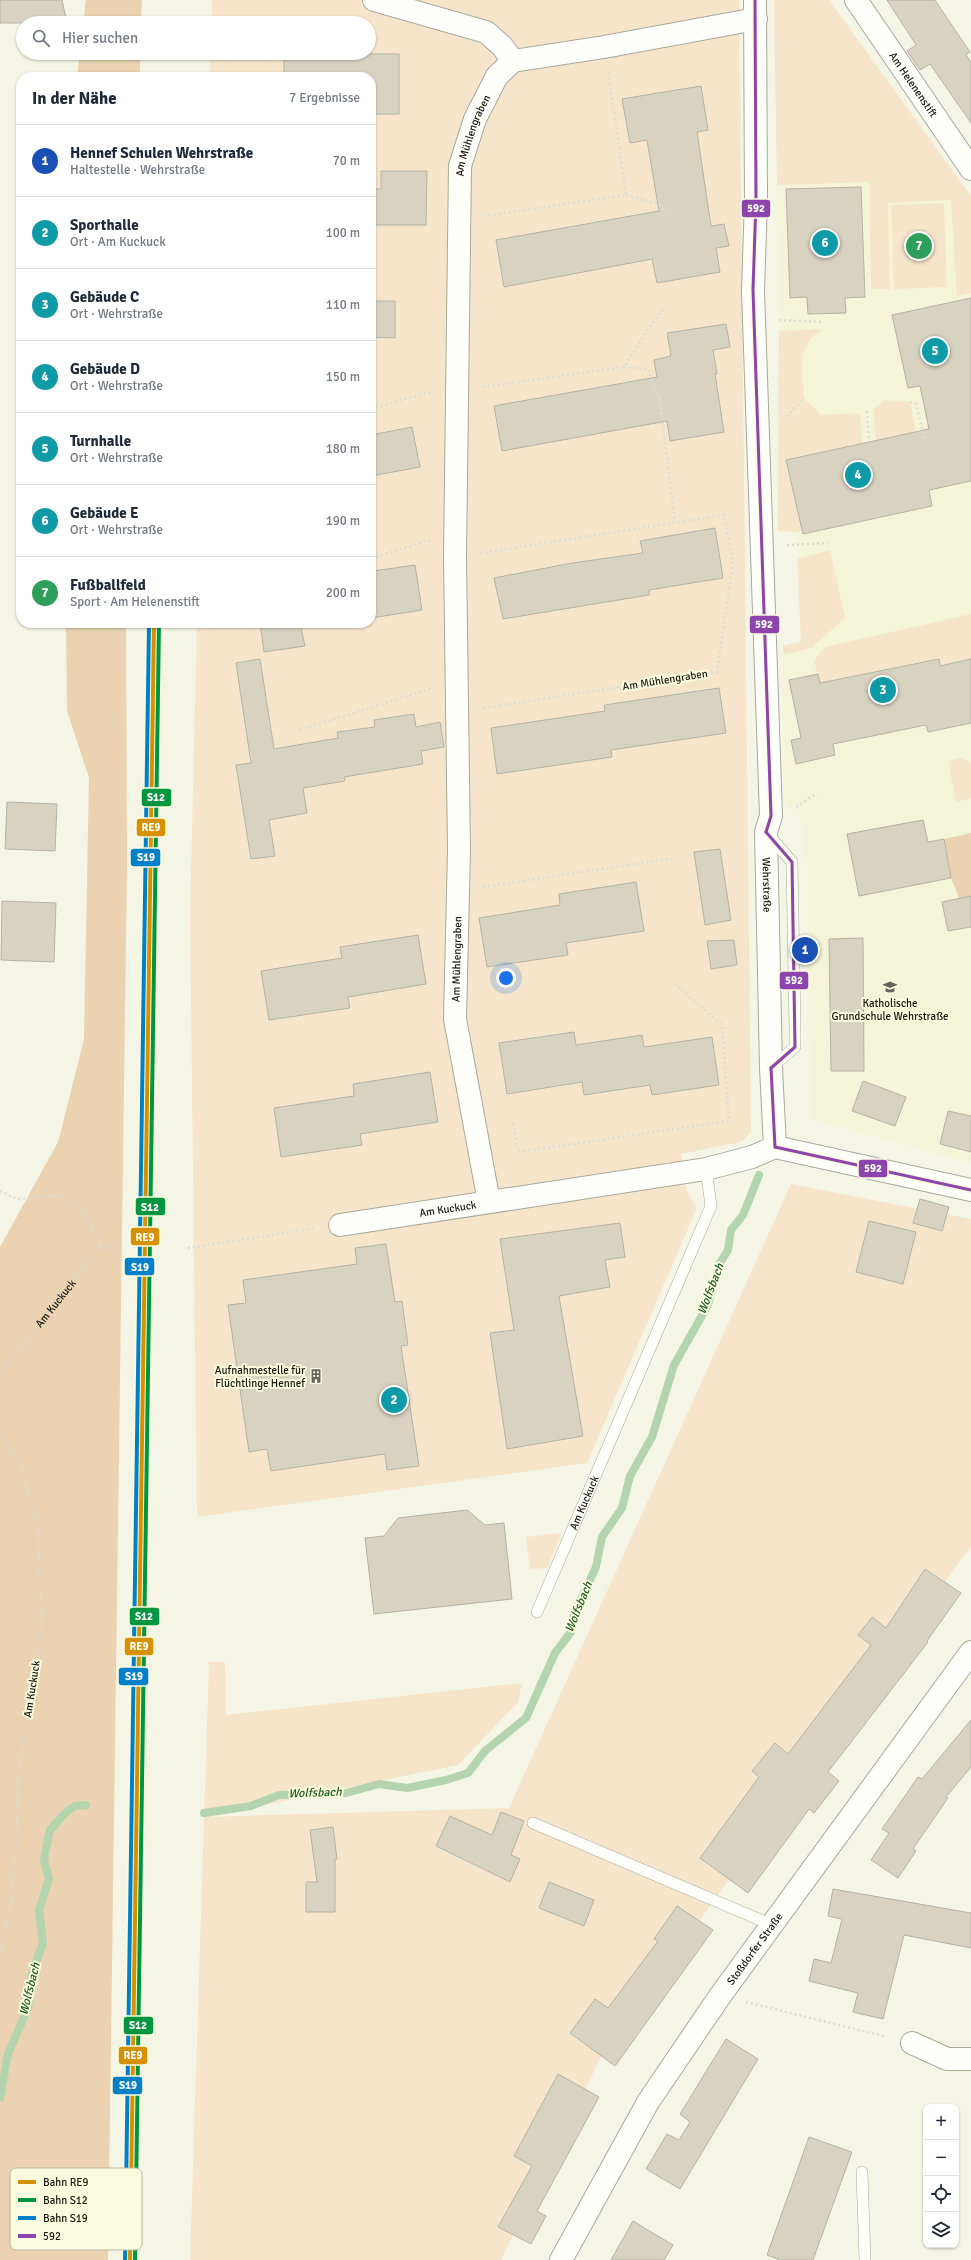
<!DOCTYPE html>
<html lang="de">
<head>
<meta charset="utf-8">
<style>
	:root { --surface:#fff; --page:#f2f2f3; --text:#1f2937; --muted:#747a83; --line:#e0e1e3; --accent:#66655a }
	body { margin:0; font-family:Signika,sans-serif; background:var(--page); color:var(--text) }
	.controls { position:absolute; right:12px; bottom:12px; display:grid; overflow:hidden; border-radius:8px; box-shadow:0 1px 3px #0004 }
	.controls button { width:36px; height:36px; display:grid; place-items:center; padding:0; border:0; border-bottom:1px solid var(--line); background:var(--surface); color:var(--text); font:20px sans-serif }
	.you { position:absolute; left:506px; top:978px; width:14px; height:14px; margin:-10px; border:3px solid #fff; border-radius:50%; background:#1a73e8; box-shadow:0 0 0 6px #1a73e833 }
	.badge { display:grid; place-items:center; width:26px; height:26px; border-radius:50%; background:var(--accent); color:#fff; font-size:13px; font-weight:700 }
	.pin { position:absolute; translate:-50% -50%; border:2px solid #fff; box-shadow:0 1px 4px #0006 }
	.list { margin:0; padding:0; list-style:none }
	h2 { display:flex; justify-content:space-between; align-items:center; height:52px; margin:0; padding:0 16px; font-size:17px }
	h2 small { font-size:13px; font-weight:400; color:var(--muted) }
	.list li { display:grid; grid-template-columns:26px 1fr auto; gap:12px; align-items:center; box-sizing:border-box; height:72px; padding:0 16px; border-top:1px solid var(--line) }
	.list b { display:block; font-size:15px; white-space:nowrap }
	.list p { margin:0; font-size:13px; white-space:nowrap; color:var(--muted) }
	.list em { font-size:13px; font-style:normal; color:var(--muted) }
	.icon { flex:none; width:22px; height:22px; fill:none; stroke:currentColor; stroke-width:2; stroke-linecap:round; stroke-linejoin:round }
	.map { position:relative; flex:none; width:971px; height:2260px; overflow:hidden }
	.search { position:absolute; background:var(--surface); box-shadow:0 1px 3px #0004; left:16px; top:16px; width:360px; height:44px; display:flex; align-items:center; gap:10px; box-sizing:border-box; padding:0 14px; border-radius:22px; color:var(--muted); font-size:15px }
	.panel { position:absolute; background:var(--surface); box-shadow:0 1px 3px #0004; left:16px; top:72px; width:360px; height:556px; border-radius:16px }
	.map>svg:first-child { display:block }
</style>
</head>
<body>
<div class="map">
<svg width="971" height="2260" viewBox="0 0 971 2260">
	<rect width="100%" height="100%" fill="#f5f5e5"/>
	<path fill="#f4f4d9" d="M774 0H829L971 196V1163L811 1119 806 827 785 803 783 646 801 642 796 532 778 531 779 327Z"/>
	<g fill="#f7e5cb">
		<path d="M212 0H739L751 1132 741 1142 681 1154 686 1189 697 1208 587 1463 197 1517 190 914 197 623H371V77H210L211 53H369V23H212Z"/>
		<path d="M774 0H829L971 196V293L957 296 951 200 888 203 890 289H871L869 182 777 185Z"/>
		<path d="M944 203 947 287 894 289 891 205Z"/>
		<path d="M823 329C795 346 803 369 804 398L821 415 860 413 862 443 787 460 802 530 796 532 778 531 779 331Z"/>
		<path d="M884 400 910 402 916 432 876 440 874 409Z"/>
		<path d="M830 550 845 618 811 648 783 655V646L801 642 797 559Z"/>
		<path d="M971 614V659L940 666 938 659 820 683 814 661 825 647Z"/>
		<path d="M961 758 971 763V798L956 802 948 761Z"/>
		<path d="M791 1184 971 1219V1546L602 2055 501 2260H190L209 1662H225L226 1715 522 1683 518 1702 458 1765 207 1817 509 1808Z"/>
		<path d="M562 1533 547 1568 530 1569 526 1537Z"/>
	</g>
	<g fill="#ebd2b0">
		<path d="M86 0H142L141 23H83Z"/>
		<path d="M80 53H140V77H77Z"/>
		<path d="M66 623H126L127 866 108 2260H0V1247L58 1142 84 1039 89 778 67 711Z"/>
		<path d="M971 833V896L959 898 951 878 944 839Z"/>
	</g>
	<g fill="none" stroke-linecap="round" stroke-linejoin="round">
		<g stroke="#b3d4ae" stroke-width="8">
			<path d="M204 1813 251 1806 279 1795 346 1793 379 1784 407 1788 446 1780 468 1773 485 1751 526 1718 555 1653 571 1632 573 1617 596 1567 602 1537 622 1508 630 1476 652 1437 674 1365 708 1305 720 1263 728 1250 731 1230 743 1215 759 1175"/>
			<path d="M0 2098 8 2054 28 2008 32 1973 43 1943 39 1910 49 1879 44 1859 50 1830 66 1812 75 1806 86 1805"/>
		</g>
	</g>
	<g fill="#d8d3c1" stroke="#b4b2a7">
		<path d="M0 0H62L67 23H0Z"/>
		<path d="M887 0H935L970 52 966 55 971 62V123L930 64 920 70 907 51 916 45Z"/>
		<path d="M284 54H399V114H371V77H284Z"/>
		<path d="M701 86 708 130 697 132 711 226 724 224 729 246 716 248 720 272 657 283 652 259 504 287 496 240 659 211 647 140 630 143 622 99Z"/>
		<path d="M381 171H427L426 225H371V189H381Z"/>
		<path d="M861 187 865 297 845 298 846 313 808 314 807 297 790 298 786 189Z"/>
		<path d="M971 298V481L929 490 932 506 803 534 786 460 929 429 920 386 908 388 892 315Z"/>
		<path d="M371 301H395V338L371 337Z"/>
		<path d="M726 324 730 347 713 350 717 374H715L724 432 670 441 667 421 502 451 494 406 657 377 654 360 671 356 667 333Z"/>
		<path d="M412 427 420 467 371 476V435Z"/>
		<path d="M715 528 723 578 649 590V595L503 619 494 578 572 563 643 553 640 541Z"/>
		<path d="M415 565 422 610 371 618V579L375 578 374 571Z"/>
		<path d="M260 623H300L305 646 264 652Z"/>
		<path d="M260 659 274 749 338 738 337 732 375 727 374 720 414 714 416 727 440 722 444 747 421 751 423 764 344 777 345 781 303 788 307 813 269 820 275 856 251 859 236 765 251 763 236 663Z"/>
		<path d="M939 659 940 666 971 659V723L928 732 926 725 833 744 835 755 796 764 791 740 801 738 789 680 818 674 820 683Z"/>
		<path d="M719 688 726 733 611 750 612 757 497 774 491 728 605 711 604 705Z"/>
		<path d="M7 802 57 804 55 851 5 849Z"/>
		<path d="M923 820 928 842 944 839 951 878 859 896 847 834Z"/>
		<path d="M720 849 731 920 705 925 694 852Z"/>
		<path d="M636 882 644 931 566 943 568 955 487 967 479 918 560 905 559 894Z"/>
		<path d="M971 896V927L948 931 942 902Z"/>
		<path d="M2 901 56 903 54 962 1 960Z"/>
		<path d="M418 935 426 984 348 997 350 1008 269 1020 261 971 342 958 340 947Z"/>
		<path d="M863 938 864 1071H831L829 939Z"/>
		<path d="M734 940 737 965 711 969 707 941Z"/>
		<path d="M574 1032 576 1045 642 1035 644 1047 712 1037 719 1085 652 1095 650 1085 584 1095 582 1082 507 1094 499 1043Z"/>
		<path d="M430 1072 438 1122 360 1134 362 1145 281 1157 274 1108 354 1096 353 1084Z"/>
		<path d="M863 1081 906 1097 895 1126 852 1111Z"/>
		<path d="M948 1111 971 1116V1152L940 1144Z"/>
		<path d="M920 1199 949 1207 942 1231 913 1223Z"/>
		<path d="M869 1221 916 1232 903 1284 856 1272Z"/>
		<path d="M620 1223 625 1257 605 1260 610 1287 559 1296 583 1436 507 1449 490 1333 514 1330 500 1239Z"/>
		<path d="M386 1244 395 1302 402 1301 408 1345 401 1346 419 1466 387 1470 385 1454 271 1471 267 1449 249 1452 228 1305 246 1303 243 1280 357 1264 355 1248Z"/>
		<path d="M467 1510 485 1525 504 1523 512 1599 374 1614 365 1538 384 1536 398 1518Z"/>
		<path d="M925 1569 961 1593 927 1641 928 1642 828 1772 839 1781 814 1813 809 1809 748 1893 700 1858 759 1777 752 1771 775 1743 788 1754 871 1645 858 1635 872 1617 886 1628Z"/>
		<path d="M971 1720V1767L946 1797 948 1798 913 1849 916 1851 898 1878 871 1860 889 1833 882 1829 918 1777 922 1779Z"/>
		<path d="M501 1812 524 1821 511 1855 520 1859 510 1882 436 1846 450 1816 492 1835Z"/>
		<path d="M333 1827 337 1859H335V1912H306V1882H317L310 1830Z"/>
		<path d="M549 1882 594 1900 584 1926 539 1908Z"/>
		<path d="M833 1889 971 1913V1948L904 1935 883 2019 853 2012 858 1993 809 1981 814 1959 831 1963 842 1919 828 1916Z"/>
		<path d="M677 1906 713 1930 615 2066 570 2033 595 1999 608 2008 658 1941 654 1939Z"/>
		<path d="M726 2039 758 2059 680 2189 646 2169 667 2134 679 2140 690 2122 680 2114Z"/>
		<path d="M558 2074 599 2097 537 2211 546 2216 531 2244 498 2227 532 2166 514 2156Z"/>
		<path d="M809 2137 852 2152 813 2260H780L767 2255Z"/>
		<path d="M633 2221 673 2245 664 2260H611Z"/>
	</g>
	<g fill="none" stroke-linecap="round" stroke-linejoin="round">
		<defs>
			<g id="service">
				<path d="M768 834 792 862 795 1028V1047L771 1068"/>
				<path id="s2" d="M537 1612 711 1206 706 1169"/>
				<path d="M533 1823 772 1925"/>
				<path d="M862 2172 865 2260"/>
			</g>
			<g id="minor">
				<path d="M374 0 486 32 502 46 513 61"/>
				<path id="s3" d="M755 0 756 200 753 290 771 816 766 832 771 1068 775 1147"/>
				<path id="s4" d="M856 0 971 169"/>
				<path id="s5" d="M489 1202 455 1019 459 850 455 557 460 166 475 119 497 76 513 61 604 47 756 19"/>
				<path id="s6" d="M340 1225 706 1169 752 1157 775 1147 971 1190"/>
				<path d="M912 2043 947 2059H971"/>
			</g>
			<g id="secondary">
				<path id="s7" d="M561 2260 648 2102 720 1996 971 1652"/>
			</g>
		</defs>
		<use href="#service" stroke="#a9a99c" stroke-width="12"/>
		<use href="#minor" stroke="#a9a99c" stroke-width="24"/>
		<use href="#secondary" stroke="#a9a99c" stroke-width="24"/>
		<g stroke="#dcdcd7" stroke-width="2.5" stroke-dasharray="2 3" stroke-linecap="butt">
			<path d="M626 195 659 204 670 216"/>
			<path d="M484 216 626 195 608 71"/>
			<path d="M779 320 824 322"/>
			<path d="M624 367 648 369 660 400 675 522"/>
			<path d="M483 387 624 367 648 329 665 307"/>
			<path d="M910 402 916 404 925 440"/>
			<path d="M371 409 422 394 432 393"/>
			<path d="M867 411 869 442"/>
			<path d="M783 420 804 398"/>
			<path d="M787 545 828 543"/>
			<path d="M480 553 724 515 733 562 717 672 482 708"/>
			<path d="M371 558 430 540"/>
			<path d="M300 730 432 688"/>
			<path d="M796 807 817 793"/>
			<path d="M483 887 675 858"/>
			<path d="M513 1123 518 1152 729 1121 722 1025 675 984"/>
			<path d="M0 1191 17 1199 58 1195 76 1205 89 1219 100 1247"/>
			<path d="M188 1248 316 1228"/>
			<path id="s1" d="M0 1373 100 1247 118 1248"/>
			<path d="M0 1431 22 1468 38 1530 42 1624 18 1779 16 1847 10 1911 0 1952"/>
			<path d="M746 2002 887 2037"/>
		</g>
		<use href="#service" stroke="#fefefb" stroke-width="11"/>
		<use href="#minor" stroke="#fefefb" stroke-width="22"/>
		<use href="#secondary" stroke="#fefefb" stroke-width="22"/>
		<defs>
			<g id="bus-1">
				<path d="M755 0 756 200 753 290 771 816 766 832"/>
				<path d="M766 832 792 862 795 1047 771 1068"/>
				<path d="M771 1068 775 1147"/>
				<path d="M775 1147 971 1190"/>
			</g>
		</defs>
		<use href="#bus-1" stroke="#fbfbdf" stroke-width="6"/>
		<use href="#bus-1" stroke="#8e44ad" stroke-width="3"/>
		<defs>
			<path id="rail-1" d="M130 2260 154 623"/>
			<path id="rail-2" d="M135 2260 159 623"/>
			<path id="rail-3" d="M125 2260 149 623"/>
		</defs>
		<use href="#rail-1" stroke="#fbfbdf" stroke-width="7"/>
		<use href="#rail-2" stroke="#fbfbdf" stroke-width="7"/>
		<use href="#rail-3" stroke="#fbfbdf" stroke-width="7"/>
		<use href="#rail-1" stroke="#d69102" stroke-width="4"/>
		<use href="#rail-2" stroke="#009640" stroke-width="4"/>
		<use href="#rail-3" stroke="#0080c8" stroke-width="4"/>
	</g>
	<defs>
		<symbol id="school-bare" viewBox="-9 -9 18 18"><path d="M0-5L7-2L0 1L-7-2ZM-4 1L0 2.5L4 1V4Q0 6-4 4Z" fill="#66655a" stroke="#fbfbdf" stroke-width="2.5" paint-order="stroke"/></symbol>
		<symbol id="building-bare" viewBox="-9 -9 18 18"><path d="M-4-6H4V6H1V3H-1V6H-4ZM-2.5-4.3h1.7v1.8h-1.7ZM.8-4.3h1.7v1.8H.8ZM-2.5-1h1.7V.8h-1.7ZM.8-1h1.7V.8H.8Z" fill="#66655a" stroke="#fbfbdf" stroke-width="2.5" paint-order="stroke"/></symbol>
	</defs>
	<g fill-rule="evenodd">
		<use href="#school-bare" x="880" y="977" width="20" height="20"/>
		<use href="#building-bare" x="306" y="1366" width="20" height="20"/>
	</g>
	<g text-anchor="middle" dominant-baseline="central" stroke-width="4" stroke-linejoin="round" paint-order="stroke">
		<g font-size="11" fill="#19180f" stroke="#fbfbdf">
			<text stroke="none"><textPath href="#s4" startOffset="102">Am Helenenstift</textPath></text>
			<text stroke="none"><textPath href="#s5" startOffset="1072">Am Mühlengraben</textPath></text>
			<text transform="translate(665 680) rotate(-9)">Am Mühlengraben</text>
			<text stroke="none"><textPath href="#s3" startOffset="886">Wehrstraße</textPath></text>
			<text stroke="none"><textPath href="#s5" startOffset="246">Am Mühlengraben</textPath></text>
			<text stroke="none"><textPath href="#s6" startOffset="109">Am Kuckuck</textPath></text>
			<text stroke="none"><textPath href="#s1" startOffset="89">Am Kuckuck</textPath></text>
			<text stroke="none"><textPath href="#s2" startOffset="119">Am Kuckuck</textPath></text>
			<text transform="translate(32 1689) rotate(-81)">Am Kuckuck</text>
			<text stroke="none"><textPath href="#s7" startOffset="367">Stoßdorfer Straße</textPath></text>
		</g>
		<g font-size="11" fill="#19180f" stroke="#fbfbdf">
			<text x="890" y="1003">Katholische<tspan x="890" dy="13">Grundschule Wehrstraße</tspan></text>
			<text x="305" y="1370" text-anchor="end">Aufnahmestelle für<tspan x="305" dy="13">Flüchtlinge Hennef</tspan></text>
		</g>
		<g font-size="12" font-style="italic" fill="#1b5c21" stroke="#fbfbdf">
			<text transform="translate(711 1289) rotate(-69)">Wolfsbach</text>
			<text transform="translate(579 1607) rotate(-68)">Wolfsbach</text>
			<text transform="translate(315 1793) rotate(-2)">Wolfsbach</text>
			<text transform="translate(30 1989) rotate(-76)">Wolfsbach</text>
		</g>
	</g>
	<rect x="10" y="2168" width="132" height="82" rx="6" fill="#fbfbdf" stroke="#b7b7a1" stroke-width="1"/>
	<rect x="18" y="2180" width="18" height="4" fill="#d69102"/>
	<rect x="18" y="2198" width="18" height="4" fill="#009640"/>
	<rect x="18" y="2216" width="18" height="4" fill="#0080c8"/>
	<rect x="18" y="2234" width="18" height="4" fill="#8e44ad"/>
	<g font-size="11" fill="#19180f">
		<text x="43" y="2186">Bahn RE9</text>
		<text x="43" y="2204">Bahn S12</text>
		<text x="43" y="2222">Bahn S19</text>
		<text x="43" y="2240">592</text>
	</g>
	<g stroke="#fbfbdf" stroke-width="1.5">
		<rect x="741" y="199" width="30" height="19" rx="4" fill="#8e44ad"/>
		<rect x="749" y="615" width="31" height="19" rx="4" fill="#8e44ad"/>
		<rect x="141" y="788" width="31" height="19" rx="4" fill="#009640"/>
		<rect x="136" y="818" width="30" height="19" rx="4" fill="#d69102"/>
		<rect x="130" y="848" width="31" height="19" rx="4" fill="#0080c8"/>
		<rect x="779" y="971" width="30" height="19" rx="4" fill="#8e44ad"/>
		<rect x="858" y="1159" width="30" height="19" rx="4" fill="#8e44ad"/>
		<rect x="135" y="1197" width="31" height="19" rx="4" fill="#009640"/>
		<rect x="130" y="1227" width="30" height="19" rx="4" fill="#d69102"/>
		<rect x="124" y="1257" width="31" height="19" rx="4" fill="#0080c8"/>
		<rect x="129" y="1607" width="31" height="19" rx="4" fill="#009640"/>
		<rect x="124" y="1637" width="30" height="19" rx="4" fill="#d69102"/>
		<rect x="118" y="1667" width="31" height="19" rx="4" fill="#0080c8"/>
		<rect x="123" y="2016" width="31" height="19" rx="4" fill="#009640"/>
		<rect x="118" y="2046" width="30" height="19" rx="4" fill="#d69102"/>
		<rect x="112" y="2076" width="31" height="19" rx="4" fill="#0080c8"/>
	</g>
	<g font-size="11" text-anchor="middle" font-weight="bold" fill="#fff">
		<text x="756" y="212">592</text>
		<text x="764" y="628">592</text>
		<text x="156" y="801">S12</text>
		<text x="151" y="831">RE9</text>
		<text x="146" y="861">S19</text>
		<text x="794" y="984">592</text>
		<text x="873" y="1172">592</text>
		<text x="150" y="1211">S12</text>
		<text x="145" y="1241">RE9</text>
		<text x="140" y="1271">S19</text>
		<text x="144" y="1620">S12</text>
		<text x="139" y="1650">RE9</text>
		<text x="134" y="1680">S19</text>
		<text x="138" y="2029">S12</text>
		<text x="133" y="2059">RE9</text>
		<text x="128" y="2089">S19</text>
	</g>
</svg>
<div class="controls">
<button>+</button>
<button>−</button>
<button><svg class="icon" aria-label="locate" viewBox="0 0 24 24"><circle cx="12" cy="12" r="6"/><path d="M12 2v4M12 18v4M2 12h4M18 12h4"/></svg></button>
<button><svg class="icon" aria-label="layers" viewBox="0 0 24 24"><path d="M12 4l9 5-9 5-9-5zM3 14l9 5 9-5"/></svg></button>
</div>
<div class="you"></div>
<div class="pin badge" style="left:805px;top:950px;background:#1a4fb4">1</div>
<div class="pin badge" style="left:394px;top:1400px;background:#0f9aa8">2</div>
<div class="pin badge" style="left:883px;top:690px;background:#0f9aa8">3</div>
<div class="pin badge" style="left:858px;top:475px;background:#0f9aa8">4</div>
<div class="pin badge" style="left:935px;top:351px;background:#0f9aa8">5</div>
<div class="pin badge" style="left:825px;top:243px;background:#0f9aa8">6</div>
<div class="pin badge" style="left:919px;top:246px;background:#2e9e5b">7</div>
<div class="search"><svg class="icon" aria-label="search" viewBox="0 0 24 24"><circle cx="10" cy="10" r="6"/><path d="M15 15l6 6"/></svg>Hier suchen</div>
<section class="panel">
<h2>In der Nähe<small>7 Ergebnisse</small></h2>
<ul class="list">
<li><span class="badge" style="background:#1a4fb4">1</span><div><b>Hennef Schulen Wehrstraße</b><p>Haltestelle · Wehrstraße</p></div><em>70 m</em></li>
<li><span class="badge" style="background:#0f9aa8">2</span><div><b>Sporthalle</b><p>Ort · Am Kuckuck</p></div><em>100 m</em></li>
<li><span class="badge" style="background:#0f9aa8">3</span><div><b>Gebäude C</b><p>Ort · Wehrstraße</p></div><em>110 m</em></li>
<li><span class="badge" style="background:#0f9aa8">4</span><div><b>Gebäude D</b><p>Ort · Wehrstraße</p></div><em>150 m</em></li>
<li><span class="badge" style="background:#0f9aa8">5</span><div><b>Turnhalle</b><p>Ort · Wehrstraße</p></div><em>180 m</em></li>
<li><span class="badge" style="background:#0f9aa8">6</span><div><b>Gebäude E</b><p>Ort · Wehrstraße</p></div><em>190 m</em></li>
<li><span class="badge" style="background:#2e9e5b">7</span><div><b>Fußballfeld</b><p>Sport · Am Helenenstift</p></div><em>200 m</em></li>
</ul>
</section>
</div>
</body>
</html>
